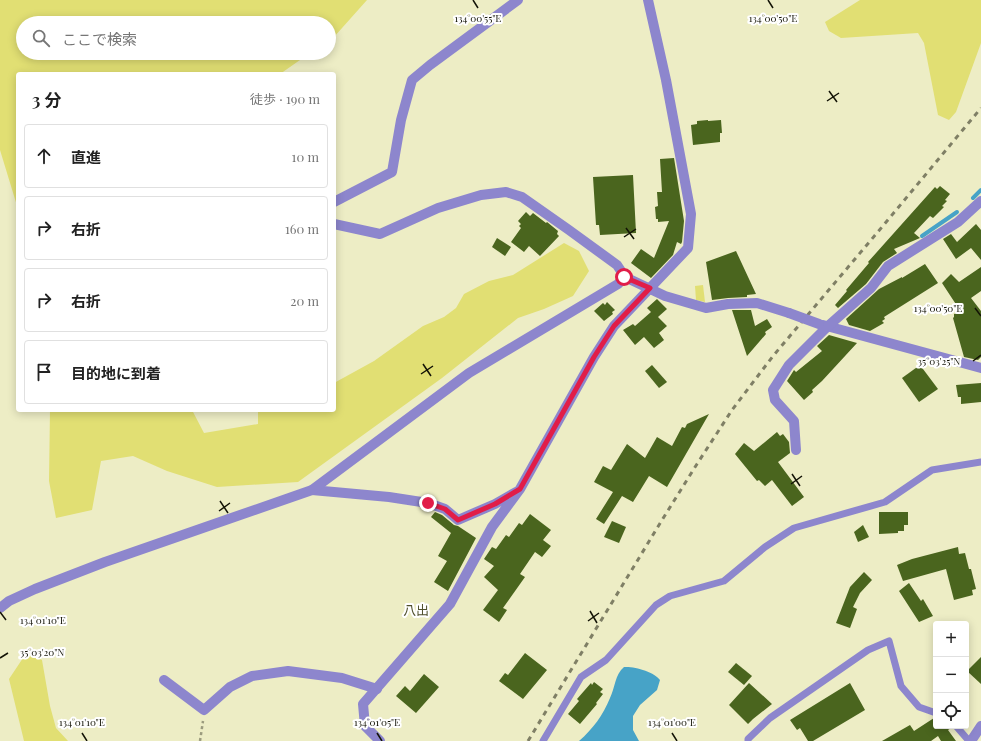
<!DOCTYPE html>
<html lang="ja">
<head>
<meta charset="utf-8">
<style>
	:root { --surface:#fff; --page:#f6f6f6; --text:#222; --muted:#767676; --line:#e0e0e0 }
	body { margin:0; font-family:"Playfair Display","Noto Sans JP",serif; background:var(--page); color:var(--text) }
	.controls { position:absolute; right:12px; bottom:12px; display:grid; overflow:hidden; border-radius:4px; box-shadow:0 2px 10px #0003 }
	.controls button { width:36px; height:36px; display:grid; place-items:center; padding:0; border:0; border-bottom:1px solid var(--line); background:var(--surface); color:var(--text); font:20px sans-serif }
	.stop { position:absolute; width:12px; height:12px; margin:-9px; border:3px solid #e11d48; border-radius:50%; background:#fff }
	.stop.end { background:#e11d48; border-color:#fff; box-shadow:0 1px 4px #0008 }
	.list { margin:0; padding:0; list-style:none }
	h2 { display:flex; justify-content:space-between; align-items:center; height:52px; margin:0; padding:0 16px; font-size:17px }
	h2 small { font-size:13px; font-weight:400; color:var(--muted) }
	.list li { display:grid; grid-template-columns:26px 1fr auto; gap:12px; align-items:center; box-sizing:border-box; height:64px; margin:0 8px 8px; padding:0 8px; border:1px solid var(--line); border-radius:4px }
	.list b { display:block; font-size:15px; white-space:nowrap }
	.list em { font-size:13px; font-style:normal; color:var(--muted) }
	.icon { flex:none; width:22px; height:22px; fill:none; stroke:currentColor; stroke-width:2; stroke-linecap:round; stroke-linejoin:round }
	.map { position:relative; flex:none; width:981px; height:741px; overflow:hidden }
	.search { position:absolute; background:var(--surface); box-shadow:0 2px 10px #0003; left:16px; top:16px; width:320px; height:44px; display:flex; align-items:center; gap:10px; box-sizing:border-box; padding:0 14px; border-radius:22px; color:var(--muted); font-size:15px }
	.panel { position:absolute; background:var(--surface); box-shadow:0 2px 10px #0003; left:16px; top:72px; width:320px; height:340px; border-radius:4px }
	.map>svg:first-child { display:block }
</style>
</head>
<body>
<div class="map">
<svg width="981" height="741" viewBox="0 0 981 741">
	<rect width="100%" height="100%" fill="#ededc5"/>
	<g fill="#e1df73">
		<path d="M0 0H367L334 37 329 40V23H23V53H310L280 74H18V209L0 150Z"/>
		<path d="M860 0H981V43L956 112 949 120 938 115 924 43 918 33 841 38 829 31 825 22Z"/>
		<path d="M564 243 579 251 589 271 573 296 544 309 518 318 442 378 298 482 217 487 167 471 133 456 101 461 92 510 56 518 49 481 50 410H192L204 433 258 424V410H334V383L374 361 423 326 444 317 456 308 464 294 489 281 513 275Z"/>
		<path d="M703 285 705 302 696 300 695 286Z"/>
		<path d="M27 652 42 660 50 706 56 728 68 741H24L9 679Z"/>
	</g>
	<path fill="#47a3c7" d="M624 667C634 666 655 672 660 680L657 690 640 705 633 716V730L639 741H579C593 729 603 715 610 698 615 688 615 674 624 667Z"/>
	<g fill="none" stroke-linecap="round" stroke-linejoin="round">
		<g stroke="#47a3c7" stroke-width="4">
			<path d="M973 198 981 190"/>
			<path d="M922 236 957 212"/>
		</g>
	</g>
	<g fill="#4a651e">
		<path d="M708 120V121L721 120 722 133H720V142L693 145 691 125 697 124V121Z"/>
		<path d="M674 158 684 221 682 242 681 244 677 242 673 255 651 278 631 263 641 249 654 258 669 221 658 222V219H656L655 207 658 206 657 192H662L660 159Z"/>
		<path d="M633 175 636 233 600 235 599 225H596L593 177Z"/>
		<path d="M940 186 950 194 945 200 947 201 942 206 944 207 933 218 930 216 914 233 920 238 894 249 897 253 883 262 866 284 838 308 835 305 847 291 846 290 869 263 868 262 935 187 937 189Z"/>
		<path d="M526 212 530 216 533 213 546 223 547 222 558 231 557 234 559 236 540 256 529 246 524 252 511 242 521 228 519 226 521 224 518 221Z"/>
		<path d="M976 224 981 230V260L971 248 956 259 943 239 951 234 957 242Z"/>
		<path d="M497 238 511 247 505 256 492 247Z"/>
		<path d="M736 251 756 294 747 295V297L728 298 712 300 706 262Z"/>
		<path d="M925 264 938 283 884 317 885 319 882 321 884 323 870 331 849 325 846 319 879 289 902 277V278Z"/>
		<path d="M981 267V291L971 298 981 311V357L978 360 964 357 953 318 954 317V314L961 312 942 283 951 274 959 282Z"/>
		<path d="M657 299 667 309 658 317 667 326 659 333 664 340 654 348 644 337 635 345 623 330 633 324 635 326 651 312 647 308Z"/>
		<path d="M607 302 615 310 612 312 613 314 604 321 594 311 603 303 605 305Z"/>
		<path d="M732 310H751L755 326 767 319 772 327 765 332 766 334 747 356Z"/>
		<path d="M829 335 857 343 822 381 812 390 813 392 804 400 787 381 794 370 796 372 822 351 817 346Z"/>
		<path d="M652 365 667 382 659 388 645 371Z"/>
		<path d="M920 365 938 389 919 402 902 378Z"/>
		<path d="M981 383V402L961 404V397H958L956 385Z"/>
		<path d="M709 414 667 487 649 476 633 502 622 496 604 524 596 519 613 492 594 482 603 466 611 470 627 444 645 458 657 437 672 446 682 427 685 428 687 424Z"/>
		<path d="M777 432 780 436 783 434 789 442 790 453 778 462 804 497 792 506 772 480 765 486 759 480 757 481 735 454 744 443 754 451Z"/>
		<path d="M435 512 442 515 454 525 458 526 476 538 448 591 434 582 447 561 438 556 451 533 431 517Z"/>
		<path d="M879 512H908V525H904V531H898V533L879 534Z"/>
		<path d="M530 514 551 530 543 540 551 546 542 557 535 552 520 574 525 577 503 608 507 610 499 622 483 610 498 590 484 577 494 566 484 559 492 547 496 549 506 535 509 537 519 523 522 525Z"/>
		<path d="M612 521 626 527 619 543 604 537Z"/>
		<path d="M863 525 869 537 858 542 854 532Z"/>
		<path d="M958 547 959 554 965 553 969 569H971L976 589 972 590 973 595 954 600 946 569 903 581 897 565 912 559Z"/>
		<path d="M864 572 872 580 860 593 853 607 857 609 850 628 836 623 850 587Z"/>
		<path d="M909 583 921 601 923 599 933 616 919 622 899 591Z"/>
		<path d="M525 653 547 670 523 699 499 681 505 673 508 675Z"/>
		<path d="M981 657V684L967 671Z"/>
		<path d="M736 663 752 676 744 685 728 672Z"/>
		<path d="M424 674 439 687 416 713 396 696 405 686 410 691Z"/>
		<path d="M594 682 603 689 600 692 603 694 596 703 597 704 580 724 568 714 579 701 577 699 591 683 592 685Z"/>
		<path d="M749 683 772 704 753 719 748 724 729 705Z"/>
		<path d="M850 683 865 710 813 741H808L800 728 797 730 790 720Z"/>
		<path d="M934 718H936V726H951V728L948 730 956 741H941L938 736 931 741H882L910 725 914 731Z"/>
	</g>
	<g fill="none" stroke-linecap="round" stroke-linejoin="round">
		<path stroke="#9b9b7e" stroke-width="2.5" stroke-dasharray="3 3" stroke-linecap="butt" d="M200 741 203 721"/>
		<g stroke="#8d86cd" stroke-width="7">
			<path d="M956 726 969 741"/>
			<path d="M543 741 581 677 606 660 656 605 670 596 724 581 765 547 794 528 885 502 932 470 981 462"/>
			<path d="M748 741V739L770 718 868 650 889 641 901 686 919 707 936 713"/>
		</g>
		<g stroke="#8d86cd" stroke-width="10">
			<path d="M334 202 392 172 401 120 412 80 430 65 518 0"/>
			<path d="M334 224 380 234 438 208 481 195 506 192 522 197 569 230 617 265 625 277 665 296 706 308 728 304 757 303 789 313"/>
			<path d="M823 325 981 368"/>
			<path d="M796 450 794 421 775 400 773 390 789 365 827 327 871 288 888 266 958 222 981 201"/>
			<path d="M312 490 389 497 428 503 445 509 458 520 495 504 516 492"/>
			<path d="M0 608 9 601 35 589 105 562 312 490 469 373 618 284 625 277"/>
			<path d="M164 680 204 710 230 687 252 676 288 671 342 678 377 689"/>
			<path d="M380 741 365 726 363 704 450 604 492 527 520 489 594 357 614 326 688 248 691 214 666 80 648 0"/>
			<path d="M971 741 981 726"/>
		</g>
		<path stroke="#7f7f65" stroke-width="3" stroke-dasharray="5 5" stroke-linecap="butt" d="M528 741 662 520 697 464 732 410 773 356 882 227 981 108"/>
		<path stroke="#8d86cd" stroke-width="10" d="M789 313 819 324"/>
	</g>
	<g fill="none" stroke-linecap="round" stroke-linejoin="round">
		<path stroke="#e11d48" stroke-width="5" d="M428 503 445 509 458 520 495 504 520 489 594 357 614 326 650 288 624 277"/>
	</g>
	<path fill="none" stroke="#131306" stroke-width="1.5" d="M473 0 478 8M768 0 773 8M829 91 837 102M827 101 839 93M626 228 634 239M624 237 636 229M975 308 981 316M973 361 981 355M423 364 431 376M421 374 433 366M792 474 800 486M791 484 802 476M220 501 228 513M219 511 230 503M590 611 597 623M0 612 6 620M588 621 599 613M0 658 8 653M82 733 87 741M377 733 382 741M672 733 677 741"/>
	<g text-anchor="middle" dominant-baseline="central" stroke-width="4" stroke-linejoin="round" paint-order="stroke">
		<g font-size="13" fill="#50502d" stroke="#fff">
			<text x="416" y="609">八出</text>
		</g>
	</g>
	<g font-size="10" text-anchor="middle" fill="#131306" stroke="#fff" stroke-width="4" stroke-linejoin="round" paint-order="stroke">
		<text x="478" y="22">134°00'55"E</text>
		<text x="773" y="22">134°00'50"E</text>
		<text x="938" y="312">134°00'50"E</text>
		<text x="939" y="365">35°03'25"N</text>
		<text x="43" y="624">134°01'10"E</text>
		<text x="42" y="656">35°03'20"N</text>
		<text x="82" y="726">134°01'10"E</text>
		<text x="377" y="726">134°01'05"E</text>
		<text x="672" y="726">134°01'00"E</text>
	</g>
</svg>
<div class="controls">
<button>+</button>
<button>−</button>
<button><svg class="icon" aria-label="locate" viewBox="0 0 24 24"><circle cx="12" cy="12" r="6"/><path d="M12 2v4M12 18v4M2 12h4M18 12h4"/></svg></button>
</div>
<div class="stop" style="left:624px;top:277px"></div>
<div class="stop end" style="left:428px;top:503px"></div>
<div class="search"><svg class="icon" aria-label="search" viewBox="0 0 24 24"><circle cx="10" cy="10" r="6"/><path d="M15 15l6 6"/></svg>ここで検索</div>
<section class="panel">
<h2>3 分<small>徒歩 · 190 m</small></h2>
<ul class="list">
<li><svg class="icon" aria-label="ahead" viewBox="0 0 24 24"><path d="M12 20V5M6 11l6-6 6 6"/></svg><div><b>直進</b></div><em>10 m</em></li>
<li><svg class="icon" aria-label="right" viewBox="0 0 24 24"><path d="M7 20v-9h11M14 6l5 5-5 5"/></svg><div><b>右折</b></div><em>160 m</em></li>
<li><svg class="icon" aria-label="right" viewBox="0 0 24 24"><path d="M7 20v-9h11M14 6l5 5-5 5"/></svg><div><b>右折</b></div><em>20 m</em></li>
<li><svg class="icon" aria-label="arrive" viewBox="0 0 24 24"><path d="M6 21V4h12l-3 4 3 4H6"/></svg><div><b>目的地に到着</b></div></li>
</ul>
</section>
</div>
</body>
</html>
